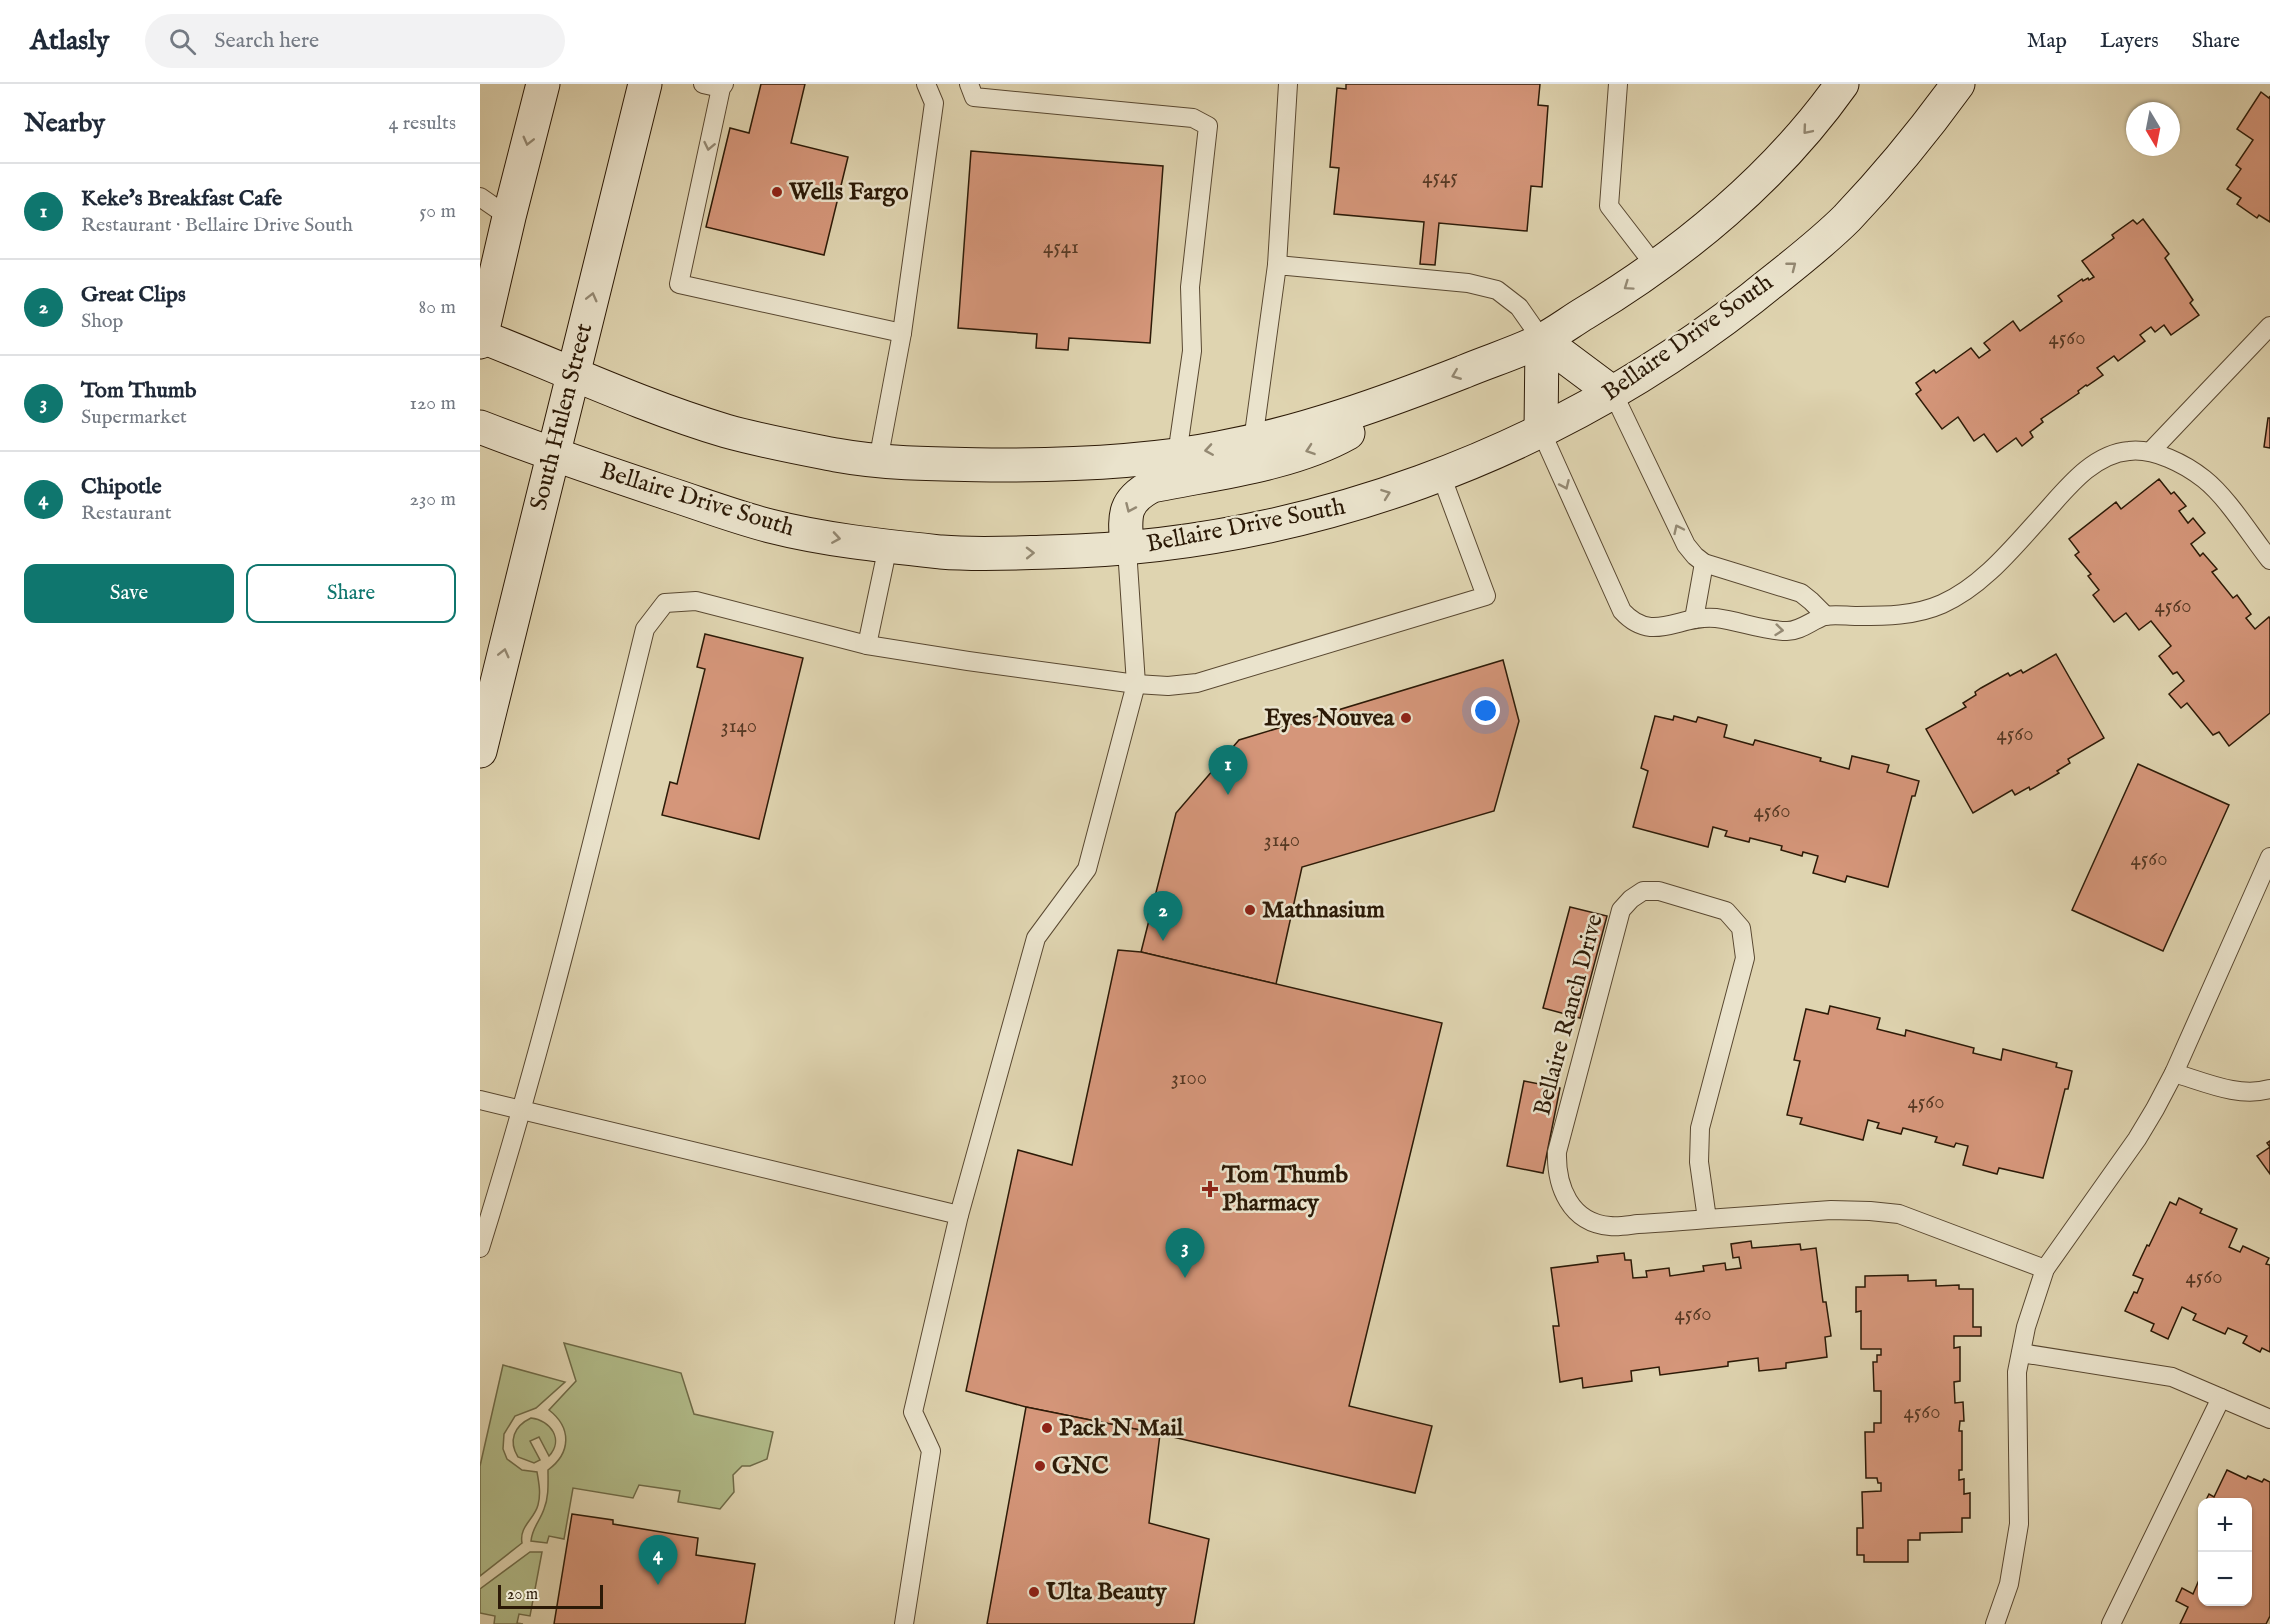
<!DOCTYPE html>
<html lang="en">
<head>
<meta charset="utf-8">
<style>
	:root { --surface:#fff; --page:#f2f2f3; --text:#1f2937; --muted:#747a83; --line:#e0e1e3; --accent:#0f766e }
	body { margin:0; font-family:"IM FELL English",serif; background:var(--page); color:var(--text) }
	.controls { position:absolute; right:18px; bottom:18px; display:grid; overflow:hidden; border-radius:12px; box-shadow:0 2px 4px #0004 }
	.controls button { width:54px; height:54px; display:grid; place-items:center; padding:0; border:0; border-bottom:2px solid var(--line); background:var(--surface); color:var(--text); font:30px sans-serif }
	.compass { position:absolute; left:1646px; top:18px; width:54px; height:54px; border-radius:50%; background:var(--surface); box-shadow:0 2px 4px #0004; rotate:170deg }
	.scale { position:absolute; left:18px; bottom:15px; width:105px; box-sizing:border-box; padding-left:6px; border:3px solid #2c1a07; border-top:0; font-size:16px; line-height:21px; white-space:nowrap; color:#2c1a07; -webkit-text-stroke:4px #eae3cc; paint-order:stroke }
	.you { position:absolute; left:1006px; top:627px; width:21px; height:21px; margin:-15px; border:4px solid #fff; border-radius:50%; background:#1a73e8; box-shadow:0 0 0 9px #1a73e833 }
	.badge { display:grid; place-items:center; width:39px; height:39px; border-radius:50%; background:var(--accent); color:#fff; font-size:20px; font-weight:700 }
	.pin { position:absolute; translate:-50% -50px; filter:drop-shadow(0 2px 3px #0008) }
	.pin::after { content:''; position:absolute; top:32px; width:21px; height:18px; background:inherit; clip-path:polygon(0 0,100% 0,50% 100%) }
	.list { margin:0; padding:0; list-style:none }
	h2 { display:flex; justify-content:space-between; align-items:center; height:78px; margin:0; padding:0 24px; font-size:26px }
	h2 small { font-size:20px; font-weight:400; color:var(--muted) }
	.list li { display:grid; grid-template-columns:39px 1fr auto; gap:18px; align-items:center; box-sizing:border-box; height:96px; padding:0 24px; border-top:2px solid var(--line) }
	.list b { display:block; font-size:22px; white-space:nowrap }
	.list p { margin:0; font-size:20px; white-space:nowrap; color:var(--muted) }
	.list em { font-size:20px; font-style:normal; color:var(--muted) }
	.actions { display:flex; gap:12px; padding:18px 24px }
	.actions a { flex:1; padding:14px 0; border:2px solid var(--accent); border-radius:12px; text-align:center; font-size:21px; color:var(--accent) }
	.actions .main { background:var(--accent); color:#fff }
	.icon { flex:none; width:33px; height:33px; fill:none; stroke:currentColor; stroke-width:2; stroke-linecap:round; stroke-linejoin:round }
	.map { position:relative; flex:none; width:1790px; height:1540px; overflow:hidden }
	header { display:flex; align-items:center; gap:36px; box-sizing:border-box; height:84px; padding:0 30px; background:var(--surface); border-bottom:2px solid var(--line) }
	header strong { font-size:28px }
	nav { display:flex; gap:33px; margin-inline-start:auto; font-size:21px }
	.search { width:420px; height:54px; background:var(--page); display:flex; align-items:center; gap:15px; box-sizing:border-box; padding:0 21px; border-radius:33px; color:var(--muted); font-size:22px }
	main { display:flex }
	aside { flex:1; background:var(--surface) }
	.map>svg:first-child { display:block }
</style>
</head>
<body>
<header>
<strong>Atlasly</strong>
<div class="search"><svg class="icon" aria-label="search" viewBox="0 0 24 24"><circle cx="10" cy="10" r="6"/><path d="M15 15l6 6"/></svg>Search here</div>
<nav><a>Map</a><a>Layers</a><a>Share</a></nav>
</header>
<main>
<aside>
<h2>Nearby<small>4 results</small></h2>
<ul class="list">
<li><span class="badge">1</span><div><b>Keke's Breakfast Cafe</b><p>Restaurant · Bellaire Drive South</p></div><em>50 m</em></li>
<li><span class="badge">2</span><div><b>Great Clips</b><p>Shop</p></div><em>80 m</em></li>
<li><span class="badge">3</span><div><b>Tom Thumb</b><p>Supermarket</p></div><em>120 m</em></li>
<li><span class="badge">4</span><div><b>Chipotle</b><p>Restaurant</p></div><em>230 m</em></li>
</ul>
<div class="actions"><a class="main">Save</a><a>Share</a></div>
</aside>
<div class="map">
<svg width="1790" height="1540" viewBox="0 0 1790 1540">
	<rect width="100%" height="100%" fill="#dfd4b0"/>
	<filter id="stains"><feTurbulence type="fractalNoise" baseFrequency=".00333" numOctaves="4"/><feColorMatrix values="0 0 0 0 .2 0 0 0 0 .09 0 0 0 0 .02 0 0 0 .5 -.17"/></filter>
	<radialGradient id="worn" r=".72"><stop offset=".6" stop-color="#630" stop-opacity="0"/><stop offset="1" stop-color="#630" stop-opacity=".3"/></radialGradient>
	<g fill="#b2bd8b" stroke="#6f6c49" stroke-width="1.5">
		<path d="M84 1259 201 1289 214 1330 293 1348 287 1375 270 1382H262L253 1391 254 1408 240 1425 198 1418 200 1407 159 1401 153 1414 93 1404 84 1455 69 1452 67 1459 51 1457C52 1444 60 1437 64 1425 69 1413 68 1399 68 1386 91 1369 92 1344 69 1326L96 1297Z"/>
		<path d="M23 1281 85 1298 56 1324 35 1332 24 1350 23 1365 27 1375 42 1386 57 1388C59 1399 61 1410 58 1421 54 1436 39 1442 42 1459L0 1492V1382Z"/>
		<path d="M51 1334C71 1336 84 1356 69 1372L59 1353 50 1357 60 1376 54 1379 38 1373C28 1357 34 1342 51 1334Z"/>
		<path d="M50 1468H62L50 1532 39 1530 37 1539 43 1540H14L15 1532 0 1529V1505Z"/>
	</g>
	<g fill="#d5967a" stroke="#2c1a07" stroke-width="1.5">
		<path d="M281 0H325L311 59 368 73 344 171 226 143 250 44 269 49Z"/>
		<path d="M866 0H1060L1058 21 1068 22 1062 103 1051 102 1047 147 959 139 955 181 940 180 944 138 854 130 859 84 850 83 857 4 866 5Z"/>
		<path d="M1781 8 1789 14 1790 12V138L1779 131 1777 134 1757 120 1761 114 1747 105 1761 85 1756 81 1773 56 1757 45Z"/>
		<path d="M491 67 683 82 670 259 589 254 588 266 556 264 557 250 478 244Z"/>
		<path d="M1663 135 1689 170 1685 174 1713 216 1710 219 1719 231 1691 251 1684 241 1675 248 1671 243 1660 251 1665 257 1638 277 1634 272 1617 284 1623 291 1607 302 1606 301 1598 307 1599 309 1561 335 1563 338 1550 348 1553 353 1542 362 1536 354 1517 368 1504 350 1494 357 1478 333 1462 345 1436 310 1441 306 1436 299 1454 286 1456 289 1491 264 1499 274 1510 266 1504 259 1533 237 1540 247 1582 217 1578 212 1602 195 1603 197 1608 194 1609 196 1614 193 1602 177 1634 154 1632 151 1653 136 1657 140Z"/>
		<path d="M1788 334H1790V364L1784 363Z"/>
		<path d="M1679 395 1691 410 1694 408 1706 422 1699 427 1708 439 1713 434 1725 449 1711 460 1720 472 1723 469 1737 485 1732 488 1753 514 1757 511 1771 530 1766 534 1775 545 1789 533 1790 535V629L1749 662 1739 648 1733 651 1707 619 1701 624 1689 610 1704 597 1697 588 1693 590 1679 572 1691 562 1671 537 1659 546 1646 529 1634 538 1613 511 1619 506 1608 492 1611 490 1595 471 1599 468 1589 455 1636 418 1641 425Z"/>
		<path d="M225 550 323 574 279 755 182 731 190 698 197 700 225 585 217 583Z"/>
		<path d="M1576 570 1624 654 1588 675 1590 679 1577 687 1579 689 1550 706 1549 703 1535 711 1532 706 1493 729 1446 645 1486 623 1483 619 1496 611 1495 608 1501 604 1528 589 1530 592 1541 586 1543 589Z"/>
		<path d="M1023 576 1039 637 1014 727 822 783 796 900 661 868 696 729 759 656Z"/>
		<path d="M1175 632 1193 636 1194 632 1216 638 1218 633 1247 641 1244 653 1273 661 1275 656 1341 674 1340 677 1369 685 1372 672 1409 681 1407 688 1439 697 1435 712H1432L1408 803 1367 792 1365 798 1333 789 1338 772 1323 768 1322 772 1301 766 1302 762 1270 754 1269 758 1245 752 1247 747 1233 743 1228 763 1153 743 1168 687 1161 684Z"/>
		<path d="M1658 680 1749 721 1683 867 1592 826Z"/>
		<path d="M1090 823 1127 832 1100 934 1063 924Z"/>
		<path d="M638 866 661 868 962 939 869 1322 952 1342 935 1409 680 1350 546 1323 486 1307 538 1066 592 1081Z"/>
		<path d="M1350 922 1400 934 1397 945 1425 952 1426 946 1494 964 1493 969 1521 976 1523 965 1577 979 1576 983 1592 987 1588 1005H1585L1563 1094 1519 1084 1517 1090 1483 1081 1488 1062 1476 1059 1474 1063 1455 1058 1457 1053 1423 1044 1421 1050 1397 1044 1399 1039 1388 1036 1383 1056 1320 1040 1322 1034 1307 1031 1320 977 1314 976 1326 925 1348 930Z"/>
		<path d="M1044 997 1080 1004 1063 1089 1027 1082Z"/>
		<path d="M1790 1057V1090L1777 1072 1790 1063 1787 1059Z"/>
		<path d="M1699 1114 1722 1125 1720 1129 1757 1145 1749 1163 1760 1168 1763 1162 1789 1174 1786 1180 1790 1181V1268L1782 1264 1780 1268 1763 1259 1767 1252 1748 1244 1745 1250 1713 1236 1716 1230 1702 1223 1688 1255 1671 1247 1674 1240 1645 1227 1654 1208 1657 1209 1663 1195 1653 1191 1667 1161 1669 1162 1690 1118 1696 1121Z"/>
		<path d="M1271 1157 1272 1164 1320 1160 1321 1166 1336 1164 1343 1218H1346L1351 1252 1345 1253 1347 1273 1306 1279V1284L1279 1287 1278 1274 1248 1278V1282L1180 1291 1179 1283 1151 1287 1152 1297 1103 1304 1102 1294 1080 1298 1073 1242H1079L1071 1184 1118 1178 1117 1172 1144 1169 1145 1176H1151L1153 1194 1167 1193 1166 1187 1189 1184 1190 1192 1224 1187 1223 1182 1245 1179 1246 1186 1261 1184 1259 1173 1253 1174 1251 1160Z"/>
		<path d="M1428 1191V1197L1456 1196V1202L1479 1201V1205H1493V1243H1501V1252H1474V1264L1480 1263V1297L1474 1298 1475 1319 1483 1318 1484 1337H1480L1479 1347H1482V1386H1479V1396L1484 1395V1410L1490 1409V1434H1482V1448L1440 1449V1456H1428V1478H1384V1471H1377V1444H1383L1382 1408 1401 1407V1399H1398L1397 1394H1386L1385 1348H1394V1339H1401V1307H1394L1393 1278H1397V1271H1401V1265H1381V1227L1376 1228V1203H1385V1192Z"/>
		<path d="M546 1323 680 1350 669 1439 729 1455 714 1540H507Z"/>
		<path d="M1747 1386 1766 1395 1768 1392 1782 1398 1784 1395 1790 1398V1532L1786 1540H1700L1708 1523 1696 1517 1702 1504 1713 1510 1722 1489V1518H1768V1418H1725L1729 1410 1734 1413Z"/>
		<path d="M92 1430 133 1436V1440L218 1454 216 1471 275 1480 265 1540H74Z"/>
	</g>
	<g fill="none" stroke-linecap="round" stroke-linejoin="round">
		<defs>
			<g id="lane">
				<path d="M223 0 241 4"/>
				<path d="M244 0 241 4 199 200 422 249"/>
				<path d="M489 0 494 13 713 34 728 42 710 203 712 267 697 371"/>
				<path d="M1138 0 1129 122 1176 183"/>
				<path d="M0 113 29 133"/>
				<path d="M797 181 808 0"/>
				<path d="M1133 309 1206 461 1215 472 1224 479 1321 509 1331 517 1346 532"/>
				<path d="M1061 347 1142 527C1173 561 1199 530 1236 534 1260 537 1283 547 1307 547 1321 547 1332 536 1345 532 1354 530 1367 532 1377 532 1405 532 1435 532 1462 520 1501 503 1532 465 1560 434 1584 408 1611 370 1649 367 1674 364 1705 380 1724 395 1748 414 1771 452 1790 476"/>
				<path d="M773 357 797 181 988 199 1017 206 1039 223 1062 256"/>
				<path d="M1671 367 1790 242"/>
				<path d="M398 377 422 249 454 19 446 0"/>
				<path d="M1214 535 1224 479"/>
				<path d="M387 561 408 462"/>
				<path d="M1694 989C1725 998 1758 1014 1790 1005"/>
				<path d="M0 1016 479 1131"/>
				<path d="M1227 1135C1204 1137 1181 1139 1158 1140 1149 1141 1139 1143 1130 1142 1090 1139 1076 1102 1077 1068L1141 826 1151 815 1163 807H1179L1246 827 1261 844 1265 874 1220 1044 1219 1078 1227 1135 1351 1126 1390 1127 1419 1130 1565 1185"/>
				<path d="M0 1164C64 960 114 753 165 545L185 519 216 517 387 561 488 577 656 600 688 602 717 599 1006 512 961 391"/>
				<path d="M1541 1269 1692 1293 1790 1335"/>
				<path d="M424 1540 451 1367 433 1328 479 1131 556 854 607 785 656 600 647 465"/>
				<path d="M1515 1540 1529 1500 1539 1440 1537 1288 1546 1243 1565 1185 1657 1055 1675 1025 1694 989 1790 773"/>
				<path d="M1631 1540 1741 1314"/>
			</g>
			<g id="secondary">
				<path d="M0 252C82 284 162 322 246 347 282 357 320 364 356 371 411 381 466 380 522 381 594 381 668 378 739 364 823 348 904 319 983 288 1009 277 1036 269 1060 257 1076 249 1090 238 1105 229 1203 170 1296 93 1362 0"/>
				<path d="M1062 256 1133 309"/>
				<path d="M0 258 29 133 63 0"/>
				<path d="M0 343C62 367 124 388 187 409 221 420 255 433 290 442 345 456 404 462 461 468 497 471 533 469 569 468 823 463 1072 371 1272 214 1304 188 1338 163 1367 134 1407 92 1444 47 1478 0"/>
				<path d="M1061 347 1062 256"/>
				<path d="M647 465C645 434 641 418 672 402 735 389 811 381 868 349"/>
				<path d="M0 667 165 0"/>
			</g>
		</defs>
		<use href="#lane" stroke="#594831" stroke-width="20"/>
		<use href="#secondary" stroke="#2c1a07" stroke-width="35"/>
		<use href="#lane" stroke="#eae3cc" stroke-width="18"/>
		<use href="#secondary" stroke="#eae3cc" stroke-width="33"/>
	</g>
	<defs><path id="oneway-chevron" d="M-2-3.5L2.5 0L-2 3.5" fill="none" stroke-width="1.6" stroke-linecap="round" stroke-linejoin="round" transform="scale(1.5)"/></defs>
	<g stroke="#948973">
		<use href="#oneway-chevron" transform="translate(1327 46) rotate(130)"/>
		<use href="#oneway-chevron" transform="translate(48 57) rotate(104)"/>
		<use href="#oneway-chevron" transform="translate(229 62) rotate(102)"/>
		<use href="#oneway-chevron" transform="translate(1312 182) rotate(-38)"/>
		<use href="#oneway-chevron" transform="translate(1148 202) rotate(145)"/>
		<use href="#oneway-chevron" transform="translate(112 213) rotate(-76)"/>
		<use href="#oneway-chevron" transform="translate(976 291) rotate(158)"/>
		<use href="#oneway-chevron" transform="translate(729 366) rotate(171)"/>
		<use href="#oneway-chevron" transform="translate(830 366) rotate(161)"/>
		<use href="#oneway-chevron" transform="translate(1085 401) rotate(66)"/>
		<use href="#oneway-chevron" transform="translate(906 410) rotate(-20)"/>
		<use href="#oneway-chevron" transform="translate(650 424) rotate(114)"/>
		<use href="#oneway-chevron" transform="translate(1198 445) rotate(-115)"/>
		<use href="#oneway-chevron" transform="translate(356 454) rotate(9)"/>
		<use href="#oneway-chevron" transform="translate(550 469) rotate(-1)"/>
		<use href="#oneway-chevron" transform="translate(1299 546) rotate(6)"/>
		<use href="#oneway-chevron" transform="translate(24 569) rotate(-76)"/>
	</g>
	<g fill="#8f2418" stroke="#eae3cc" stroke-width="2">
		<circle cx="297" cy="108" r="6"/>
		<circle cx="926" cy="634" r="6"/>
		<circle cx="770" cy="826" r="6"/>
		<path d="M727 1096h6v6h6v6h-6v6h-6v-6h-6v-6h6z"/>
		<circle cx="567" cy="1344" r="6"/>
		<circle cx="560" cy="1382" r="6"/>
		<circle cx="554" cy="1508" r="6"/>
	</g>
	<g text-anchor="middle" dominant-baseline="central" stroke-width="5" stroke-linejoin="round" paint-order="stroke">
		<g font-size="21" fill="#563924">
			<text x="960" y="93">4545</text>
			<text x="581" y="163">4541</text>
			<text x="1587" y="254">4560</text>
			<text x="1693" y="522">4560</text>
			<text x="259" y="642">3140</text>
			<text x="1535" y="650">4560</text>
			<text x="1292" y="727">4560</text>
			<text x="802" y="756">3140</text>
			<text x="1669" y="775">4560</text>
			<text x="709" y="994">3100</text>
			<text x="1446" y="1018">4560</text>
			<text x="1724" y="1193">4560</text>
			<text x="1213" y="1230">4560</text>
			<text x="1442" y="1328">4560</text>
		</g>
		<g font-size="24" font-weight="bold" fill="#2c1a07" stroke="#eae3cc" text-anchor="start">
			<text x="309" y="108">Wells Fargo</text>
			<text x="914" y="634" text-anchor="end">Eyes Nouvea</text>
			<text x="782" y="826">Mathnasium</text>
			<text x="742" y="1091">Tom Thumb<tspan x="742" dy="28">Pharmacy</tspan></text>
			<text x="579" y="1344">Pack N Mail</text>
			<text x="572" y="1382">GNC</text>
			<text x="566" y="1508">Ulta Beauty</text>
		</g>
		<g font-size="24" fill="#2c1a07" stroke="#eae3cc">
			<text transform="translate(1208 254) rotate(-35)">Bellaire Drive South</text>
			<text transform="translate(82 333) rotate(-76)">South Hulen Street</text>
			<text transform="translate(217 416) rotate(17)">Bellaire Drive South</text>
			<text transform="translate(766 442) rotate(-11)">Bellaire Drive South</text>
			<text transform="translate(1089 931) rotate(-75)">Bellaire Ranch Drive</text>
		</g>
	</g>
	<rect width="100%" height="100%" filter="url(#stains)"/>
	<rect width="100%" height="100%" fill="url(#worn)"/>
</svg>
<div class="controls">
<button>+</button>
<button>−</button>
</div>
<svg class="compass" viewBox="-18 -18 36 36"><path d="M0-13l5 13h-10z" fill="#e53935"/><path d="M0 13l5-13h-10z" fill="#747a83"/></svg>
<div class="scale">20 m</div>
<div class="you"></div>
<div class="pin badge" style="left:748px;top:711px">1</div>
<div class="pin badge" style="left:683px;top:857px">2</div>
<div class="pin badge" style="left:705px;top:1194px">3</div>
<div class="pin badge" style="left:178px;top:1501px">4</div>
</div>
</main>
</body>
</html>
